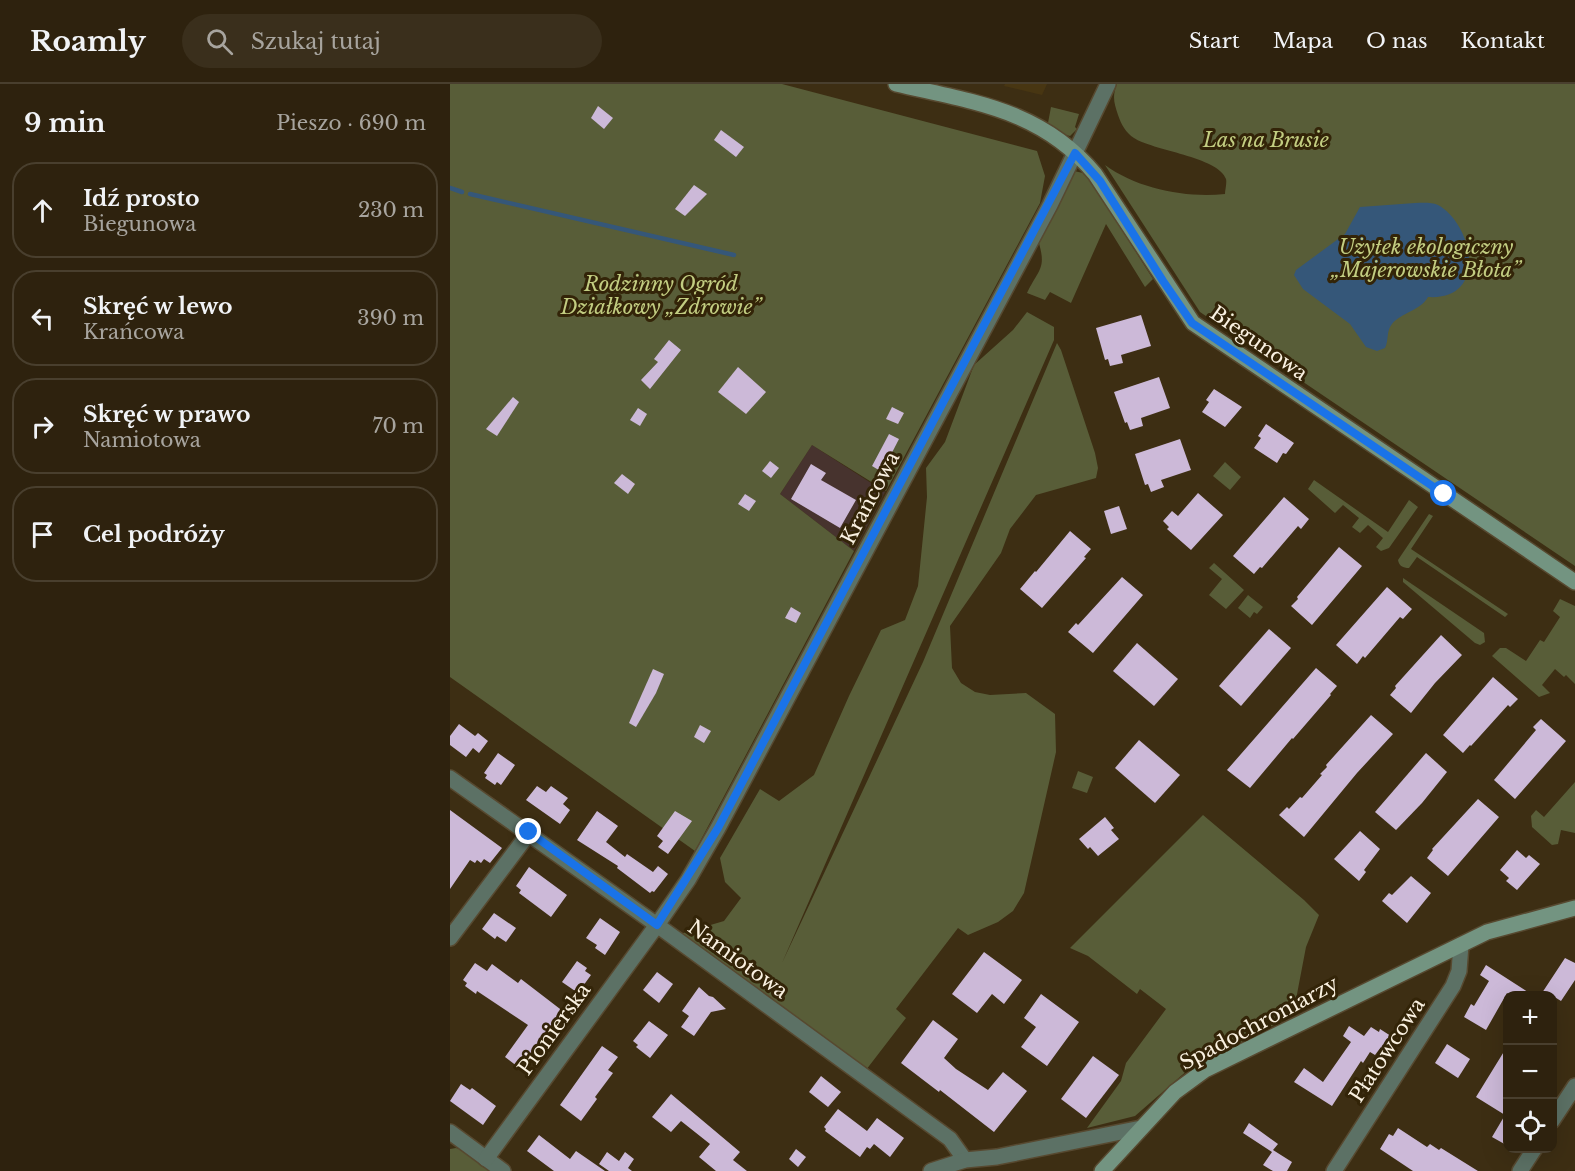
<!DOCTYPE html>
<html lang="pl">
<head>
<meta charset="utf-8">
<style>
	:root { --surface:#2e220e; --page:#3a2f1c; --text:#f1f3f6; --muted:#a7a49e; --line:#493f2e }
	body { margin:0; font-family:"Libre Baskerville",serif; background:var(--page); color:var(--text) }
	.controls { position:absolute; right:18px; bottom:18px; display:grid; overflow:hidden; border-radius:12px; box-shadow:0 6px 24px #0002 }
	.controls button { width:54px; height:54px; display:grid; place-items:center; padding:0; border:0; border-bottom:2px solid var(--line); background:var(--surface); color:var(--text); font:30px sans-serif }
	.stop { position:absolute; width:18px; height:18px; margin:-14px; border:4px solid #1a73e8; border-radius:50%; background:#fff }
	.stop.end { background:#1a73e8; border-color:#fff; box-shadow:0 2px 6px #0008 }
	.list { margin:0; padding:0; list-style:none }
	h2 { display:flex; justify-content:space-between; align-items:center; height:78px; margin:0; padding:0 24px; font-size:26px }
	h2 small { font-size:20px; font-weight:400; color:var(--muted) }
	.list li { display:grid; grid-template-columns:39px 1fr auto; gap:18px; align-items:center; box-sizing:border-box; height:96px; margin:0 12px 12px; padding:0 12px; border:2px solid var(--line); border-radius:24px }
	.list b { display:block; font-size:22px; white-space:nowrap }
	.list p { margin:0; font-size:20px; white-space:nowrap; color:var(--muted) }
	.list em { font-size:20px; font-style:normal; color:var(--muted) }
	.icon { flex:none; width:33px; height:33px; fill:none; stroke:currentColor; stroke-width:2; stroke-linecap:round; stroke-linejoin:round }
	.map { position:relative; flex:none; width:1125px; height:1087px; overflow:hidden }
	header { display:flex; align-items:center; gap:36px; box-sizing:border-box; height:84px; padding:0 30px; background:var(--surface); border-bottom:2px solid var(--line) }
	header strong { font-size:28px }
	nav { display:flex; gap:33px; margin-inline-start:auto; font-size:21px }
	.search { width:420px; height:54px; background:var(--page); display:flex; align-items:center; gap:15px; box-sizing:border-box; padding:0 21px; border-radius:33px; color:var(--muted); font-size:22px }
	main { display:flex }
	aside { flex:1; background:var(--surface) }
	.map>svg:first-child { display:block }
</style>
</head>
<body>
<header>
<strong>Roamly</strong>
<div class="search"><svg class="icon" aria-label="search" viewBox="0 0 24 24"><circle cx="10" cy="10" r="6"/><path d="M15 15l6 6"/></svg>Szukaj tutaj</div>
<nav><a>Start</a><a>Mapa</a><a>O nas</a><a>Kontakt</a></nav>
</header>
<main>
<aside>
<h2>9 min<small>Pieszo · 690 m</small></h2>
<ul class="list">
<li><svg class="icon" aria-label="ahead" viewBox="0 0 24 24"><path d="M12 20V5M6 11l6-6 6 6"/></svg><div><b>Idź prosto</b><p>Biegunowa</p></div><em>230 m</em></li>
<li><svg class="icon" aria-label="left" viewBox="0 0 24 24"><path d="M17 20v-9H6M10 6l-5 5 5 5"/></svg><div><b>Skręć w lewo</b><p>Krańcowa</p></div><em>390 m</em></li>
<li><svg class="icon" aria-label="right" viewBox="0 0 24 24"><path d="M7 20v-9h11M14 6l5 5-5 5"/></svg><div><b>Skręć w prawo</b><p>Namiotowa</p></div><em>70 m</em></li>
<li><svg class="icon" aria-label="arrive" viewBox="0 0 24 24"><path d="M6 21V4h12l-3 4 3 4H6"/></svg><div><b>Cel podróży</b></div></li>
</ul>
</aside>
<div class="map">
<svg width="1125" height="1087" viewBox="0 0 1125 1087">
	<rect width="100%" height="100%" fill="#3d2e13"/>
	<path fill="#47332e" d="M362 361 435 408 404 467 330 410Z"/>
	<path fill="#483612" d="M555 0H597L592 11 554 2Z"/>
	<g fill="#585d38">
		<path d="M0 0H332L587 67 595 92 590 119 436 407 362 361 330 410 404 467 245 767 0 593Z"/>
		<path d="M667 0H1125V482L750 228 655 81C688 105 735 114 775 110 775 106 777 99 776 95 769 73 701 66 684 54 676 49 671 40 668 31 664 19 662 12 667 0Z"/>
		<path d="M601 23 629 30 625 43 627 45 620 52 616 51 598 39Z"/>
		<path d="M624 87 633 89 640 96 703 195 695 203 656 140 621 219 600 208 595 216 577 209C589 184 597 185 588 156Z"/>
		<path d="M577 228 604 243V256L332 879 473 578 607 259 611 266 645 369 648 384 646 394 586 411 560 445 551 469 500 542 502 584 511 599 525 608 540 611 576 609 605 630 606 668 574 809 563 827 548 838 518 851 508 844 446 925 456 934 416 986 318 912 230 850 274 837 291 814 275 798 270 774 310 705 329 717 364 691 399 612 431 546 455 536 468 502 477 413 476 384 495 358 524 281 563 246Z"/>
		<path d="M775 378 791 393 780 406 763 392Z"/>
		<path d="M864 396 938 448 959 416 968 423 939 464 931 467 926 463 933 454 918 441 910 449 902 443 909 434 893 421 885 429 858 405Z"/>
		<path d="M979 430 983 432 961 465 1058 530 1055 533 967 473 959 484C953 484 949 482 948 476Z"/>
		<path d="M764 479 794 506 776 525 759 511 772 495 759 484Z"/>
		<path d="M953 494 1034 549 1035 558 1030 561 1025 559 953 498Z"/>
		<path d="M798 511 813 523 807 530 804 528 800 534 788 524Z"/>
		<path d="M1110 515 1125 522V600L1116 591 1114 593 1105 585 1092 601 1100 609 1089 613 1042 572 1050 564H1056L1076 577 1090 556 1094 558 1110 533 1103 527Z"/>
		<path d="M628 687 643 693 637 709 622 704Z"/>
		<path d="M1125 698V749L1111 746 1108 760 1102 761 1082 743 1081 732 1086 726 1094 733Z"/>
		<path d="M753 731 854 816 869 831 856 863 843 931 739 985 685 1032 637 1044 671 997 676 979 716 925 690 905 687 910 638 872 620 864Z"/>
		<path d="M6 1064 12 1066 41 1087H0V1065Z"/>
	</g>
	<path fill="#355779" d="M965 119C972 119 981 118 988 121 1023 140 1039 217 978 213 970 227 952 228 942 240 936 247 939 256 935 264L927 267 916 263 900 240 853 205 844 191 846 186 895 150 910 123Z"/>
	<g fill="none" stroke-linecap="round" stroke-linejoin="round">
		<g stroke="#355779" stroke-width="4.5">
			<path d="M0 104 12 108"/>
			<path d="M20 110 284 171"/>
		</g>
	</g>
	<g fill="#ccb9d8">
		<path d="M148 22 163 34 154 45 141 34Z"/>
		<path d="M271 46 294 63 286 73 264 56Z"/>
		<path d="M244 101 257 110 235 132 225 125Z"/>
		<path d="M691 231 701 262 671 271 673 279 660 282 658 275 655 276 646 244Z"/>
		<path d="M219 256 231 266 200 305 191 296 208 278 204 275Z"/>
		<path d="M288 283 316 308 296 330 268 308Z"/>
		<path d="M709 293 720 324 691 334 693 342 680 346 677 338 675 339 664 308Z"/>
		<path d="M764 305 792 323 775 343 752 328 759 318 756 316Z"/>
		<path d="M63 313 69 318 47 352 36 345Z"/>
		<path d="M442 323 454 329 448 340 436 335Z"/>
		<path d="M188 324 197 330 190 342 180 336Z"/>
		<path d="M816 340 844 359 836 370 833 369 827 379 804 364 811 354 808 352Z"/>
		<path d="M439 350 449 355 432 388 422 382Z"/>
		<path d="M730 355 741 386 711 396 714 403 701 408 698 400 695 401 685 370Z"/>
		<path d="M320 377 329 384 321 394 312 387Z"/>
		<path d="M361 380 376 389 371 396 406 416 390 444 341 415Z"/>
		<path d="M172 390 185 400 178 410 164 399Z"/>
		<path d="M748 409 773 431 741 466 717 445 719 443 713 437 722 427 728 432Z"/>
		<path d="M295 410 306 417 299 427 288 420Z"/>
		<path d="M834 413 859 435 851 445 848 442 812 484 810 483 804 490 783 472Z"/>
		<path d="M669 422 677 445 661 450 654 427Z"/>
		<path d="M620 447 641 465 634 473 636 474 592 524 570 505 585 487 586 488Z"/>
		<path d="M889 463 912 482 862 541 841 522 848 515 847 513Z"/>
		<path d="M672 493 693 511 643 569 618 548 626 539 628 541Z"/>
		<path d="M937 503 962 525 953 535 950 533 915 574 913 572 907 580 886 561Z"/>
		<path d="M341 523 351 529 346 539 335 534Z"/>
		<path d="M819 545 841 564 791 622 769 602Z"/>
		<path d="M991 551 1012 571 985 599 961 629 940 611 946 604 945 602Z"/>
		<path d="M687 559 728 595 704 622 663 587Z"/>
		<path d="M866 584 887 602 880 610 881 611 843 655 842 654 800 704 777 686Z"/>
		<path d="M203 585 214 590 206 609 186 643 179 639Z"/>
		<path d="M1043 593 1068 615 1060 623 1058 621 1021 662 1020 661 1013 669 993 651Z"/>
		<path d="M921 631 943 650 907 689 854 753 829 731 837 723 839 725 850 713 852 714 872 691 870 690 877 683 876 681Z"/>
		<path d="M1091 635 1116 657 1065 715 1044 696 1086 646 1083 643Z"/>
		<path d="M9 640 25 652 28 649 38 657 29 669 23 664 16 673 0 661V652Z"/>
		<path d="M250 641 261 647 254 659 244 653Z"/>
		<path d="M689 656 730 691 705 719 665 684Z"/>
		<path d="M48 669 65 681 51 701 47 698 45 701 35 694 37 691 34 689Z"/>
		<path d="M976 669 997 688 972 719 946 746 925 728Z"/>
		<path d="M87 702 96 708 101 702 118 714 113 720 120 726 110 740 76 716Z"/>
		<path d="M1028 715 1049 733 998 792 977 774 983 766 982 765Z"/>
		<path d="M0 726 52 764 40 779 34 775 31 779 27 776 25 779 20 776 0 805Z"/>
		<path d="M147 727 168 742 156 758 175 773 177 770 203 788 208 782 218 790 204 808 202 807 200 809 167 784 168 782 127 756Z"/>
		<path d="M225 727 242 737 218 770 208 763 213 757 207 752Z"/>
		<path d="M655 733 664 744 661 746 669 755 648 772 640 763 638 765 629 755Z"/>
		<path d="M910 747 930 765 914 786 916 788 909 797 884 775Z"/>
		<path d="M1067 766 1076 774 1079 771 1090 780 1067 806 1056 797 1059 794 1050 786Z"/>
		<path d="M79 783 117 811 101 833 69 809 71 806 66 802Z"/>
		<path d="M961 792 981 809 957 839 932 817 939 809 942 811Z"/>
		<path d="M44 829 66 844 56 858 47 852 45 855 32 845Z"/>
		<path d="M150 834 170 848 155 871 145 864 147 861 136 854Z"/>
		<path d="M534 868 572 896 554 920 542 910 527 929 502 910Z"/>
		<path d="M1115 874 1125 879V896L1111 917 1103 912H1090Z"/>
		<path d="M127 877 137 884 135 887 141 891 128 909 112 898Z"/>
		<path d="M25 879 37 887 42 880 68 899 71 895 114 928 72 986 55 973 78 941 27 907 26 910 15 902 17 899 13 896Z"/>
		<path d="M1036 881 1084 912H1062L1057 909 1036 946 1014 933 1021 920 1024 922 1039 897 1030 891Z"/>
		<path d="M207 888 223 900 209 919 193 906Z"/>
		<path d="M249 903 259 912 263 913 276 925 261 928 244 952 231 943 239 932 232 927Z"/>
		<path d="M591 910 629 938 597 982 571 963 586 943 574 934Z"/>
		<path d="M483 936 508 955 494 974 506 985 538 1006 553 988 577 1007 544 1048 490 1006 489 1008 451 979Z"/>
		<path d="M199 937 218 951 200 974 186 963 188 961 183 957Z"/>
		<path d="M899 942 914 952 921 943 929 948 930 945 944 954 936 967 931 963 925 971 920 968 913 979 911 977 882 1022 844 998 854 984 873 998 901 958 893 952Z"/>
		<path d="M997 960 1020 975 1008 994 985 979Z"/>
		<path d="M1058 961V1062L1042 1053 1055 1031 1026 1013Z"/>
		<path d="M152 962 168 973 158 986 163 989 145 1013 147 1015 131 1037 110 1021Z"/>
		<path d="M643 972 669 991 636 1034 611 1015Z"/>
		<path d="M371 992 391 1008 378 1023 359 1008Z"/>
		<path d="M11 1000 20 1006 22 1004 46 1022 33 1041 0 1017Z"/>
		<path d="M221 1010 290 1068 283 1076 297 1087H266L249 1073 260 1060 231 1037 221 1048 202 1033Z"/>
		<path d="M388 1025 417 1047 427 1034 454 1054 440 1073 424 1060 420 1065 417 1063 410 1073 375 1047 376 1045 374 1043Z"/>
		<path d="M799 1039 828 1060 823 1066 842 1078 837 1087H823L813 1081 822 1068 793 1049Z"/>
		<path d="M948 1044 977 1063 980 1060 989 1066 991 1064 1028 1087H963L930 1065 939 1050 943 1052Z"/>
		<path d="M89 1051 120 1075 126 1067 155 1087H104L77 1067Z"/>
		<path d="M346 1065 356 1073 348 1083 339 1075Z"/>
		<path d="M157 1068 169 1077 175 1068 184 1075 178 1084 182 1087H159L149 1080Z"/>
	</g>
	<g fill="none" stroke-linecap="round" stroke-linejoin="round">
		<defs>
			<g id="street">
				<path d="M0 694 207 841 500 1055 515 1076"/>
				<path d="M0 854 79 749"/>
				<path d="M1102 1037 1125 1002"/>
				<path d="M0 1048 53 1087"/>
				<path d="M36 1075 207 841 238 796 268 744 600 121 658 0"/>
				<path d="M481 1087 515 1076 547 1073 691 1044"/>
				<path d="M884 1087 1003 902 1009 887 1011 861"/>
				<path d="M1070 1087 1085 1064"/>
			</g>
			<g id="secondary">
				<path d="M446 0C522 18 591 25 645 90L743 239 1125 498"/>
				<path d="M652 1087 725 1008 755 986 1037 848 1125 824"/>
			</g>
		</defs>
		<use href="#street" stroke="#574930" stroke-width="18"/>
		<use href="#secondary" stroke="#574930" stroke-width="18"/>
		<use href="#street" stroke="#5c7165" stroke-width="15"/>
		<use href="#secondary" stroke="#739481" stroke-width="15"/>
	</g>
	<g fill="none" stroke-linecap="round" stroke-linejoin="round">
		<path stroke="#1a73e8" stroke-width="8" d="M79 748 207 841 268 744 625 69 650 97 713 197 742 239 994 410"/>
	</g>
	<g text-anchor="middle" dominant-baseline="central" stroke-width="6" stroke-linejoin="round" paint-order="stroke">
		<g font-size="20" font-style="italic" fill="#c2cd81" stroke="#332408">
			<text x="816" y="56">Las na Brusie</text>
			<text x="976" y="163">Użytek ekologiczny<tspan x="976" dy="23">„Majerowskie Błota”</tspan></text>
			<text x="211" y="200">Rodzinny Ogród<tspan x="211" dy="23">Działkowy „Zdrowie”</tspan></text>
		</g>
		<g font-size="20" fill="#faf1e1" stroke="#332408">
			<text transform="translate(809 259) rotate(35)">Biegunowa</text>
			<text transform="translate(420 414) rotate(-62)">Krańcowa</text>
			<text transform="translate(288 875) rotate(36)">Namiotowa</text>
			<text transform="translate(809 939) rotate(-28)">Spadochroniarzy</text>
			<text transform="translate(104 945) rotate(-54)">Pionierska</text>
			<text transform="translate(937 966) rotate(-57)">Płatowcowa</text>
		</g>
	</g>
</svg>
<div class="controls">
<button>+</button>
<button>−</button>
<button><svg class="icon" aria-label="locate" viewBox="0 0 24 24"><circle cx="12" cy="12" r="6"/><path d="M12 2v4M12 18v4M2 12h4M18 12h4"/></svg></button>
</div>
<div class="stop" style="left:994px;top:410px"></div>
<div class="stop end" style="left:79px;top:748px"></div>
</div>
</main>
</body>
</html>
